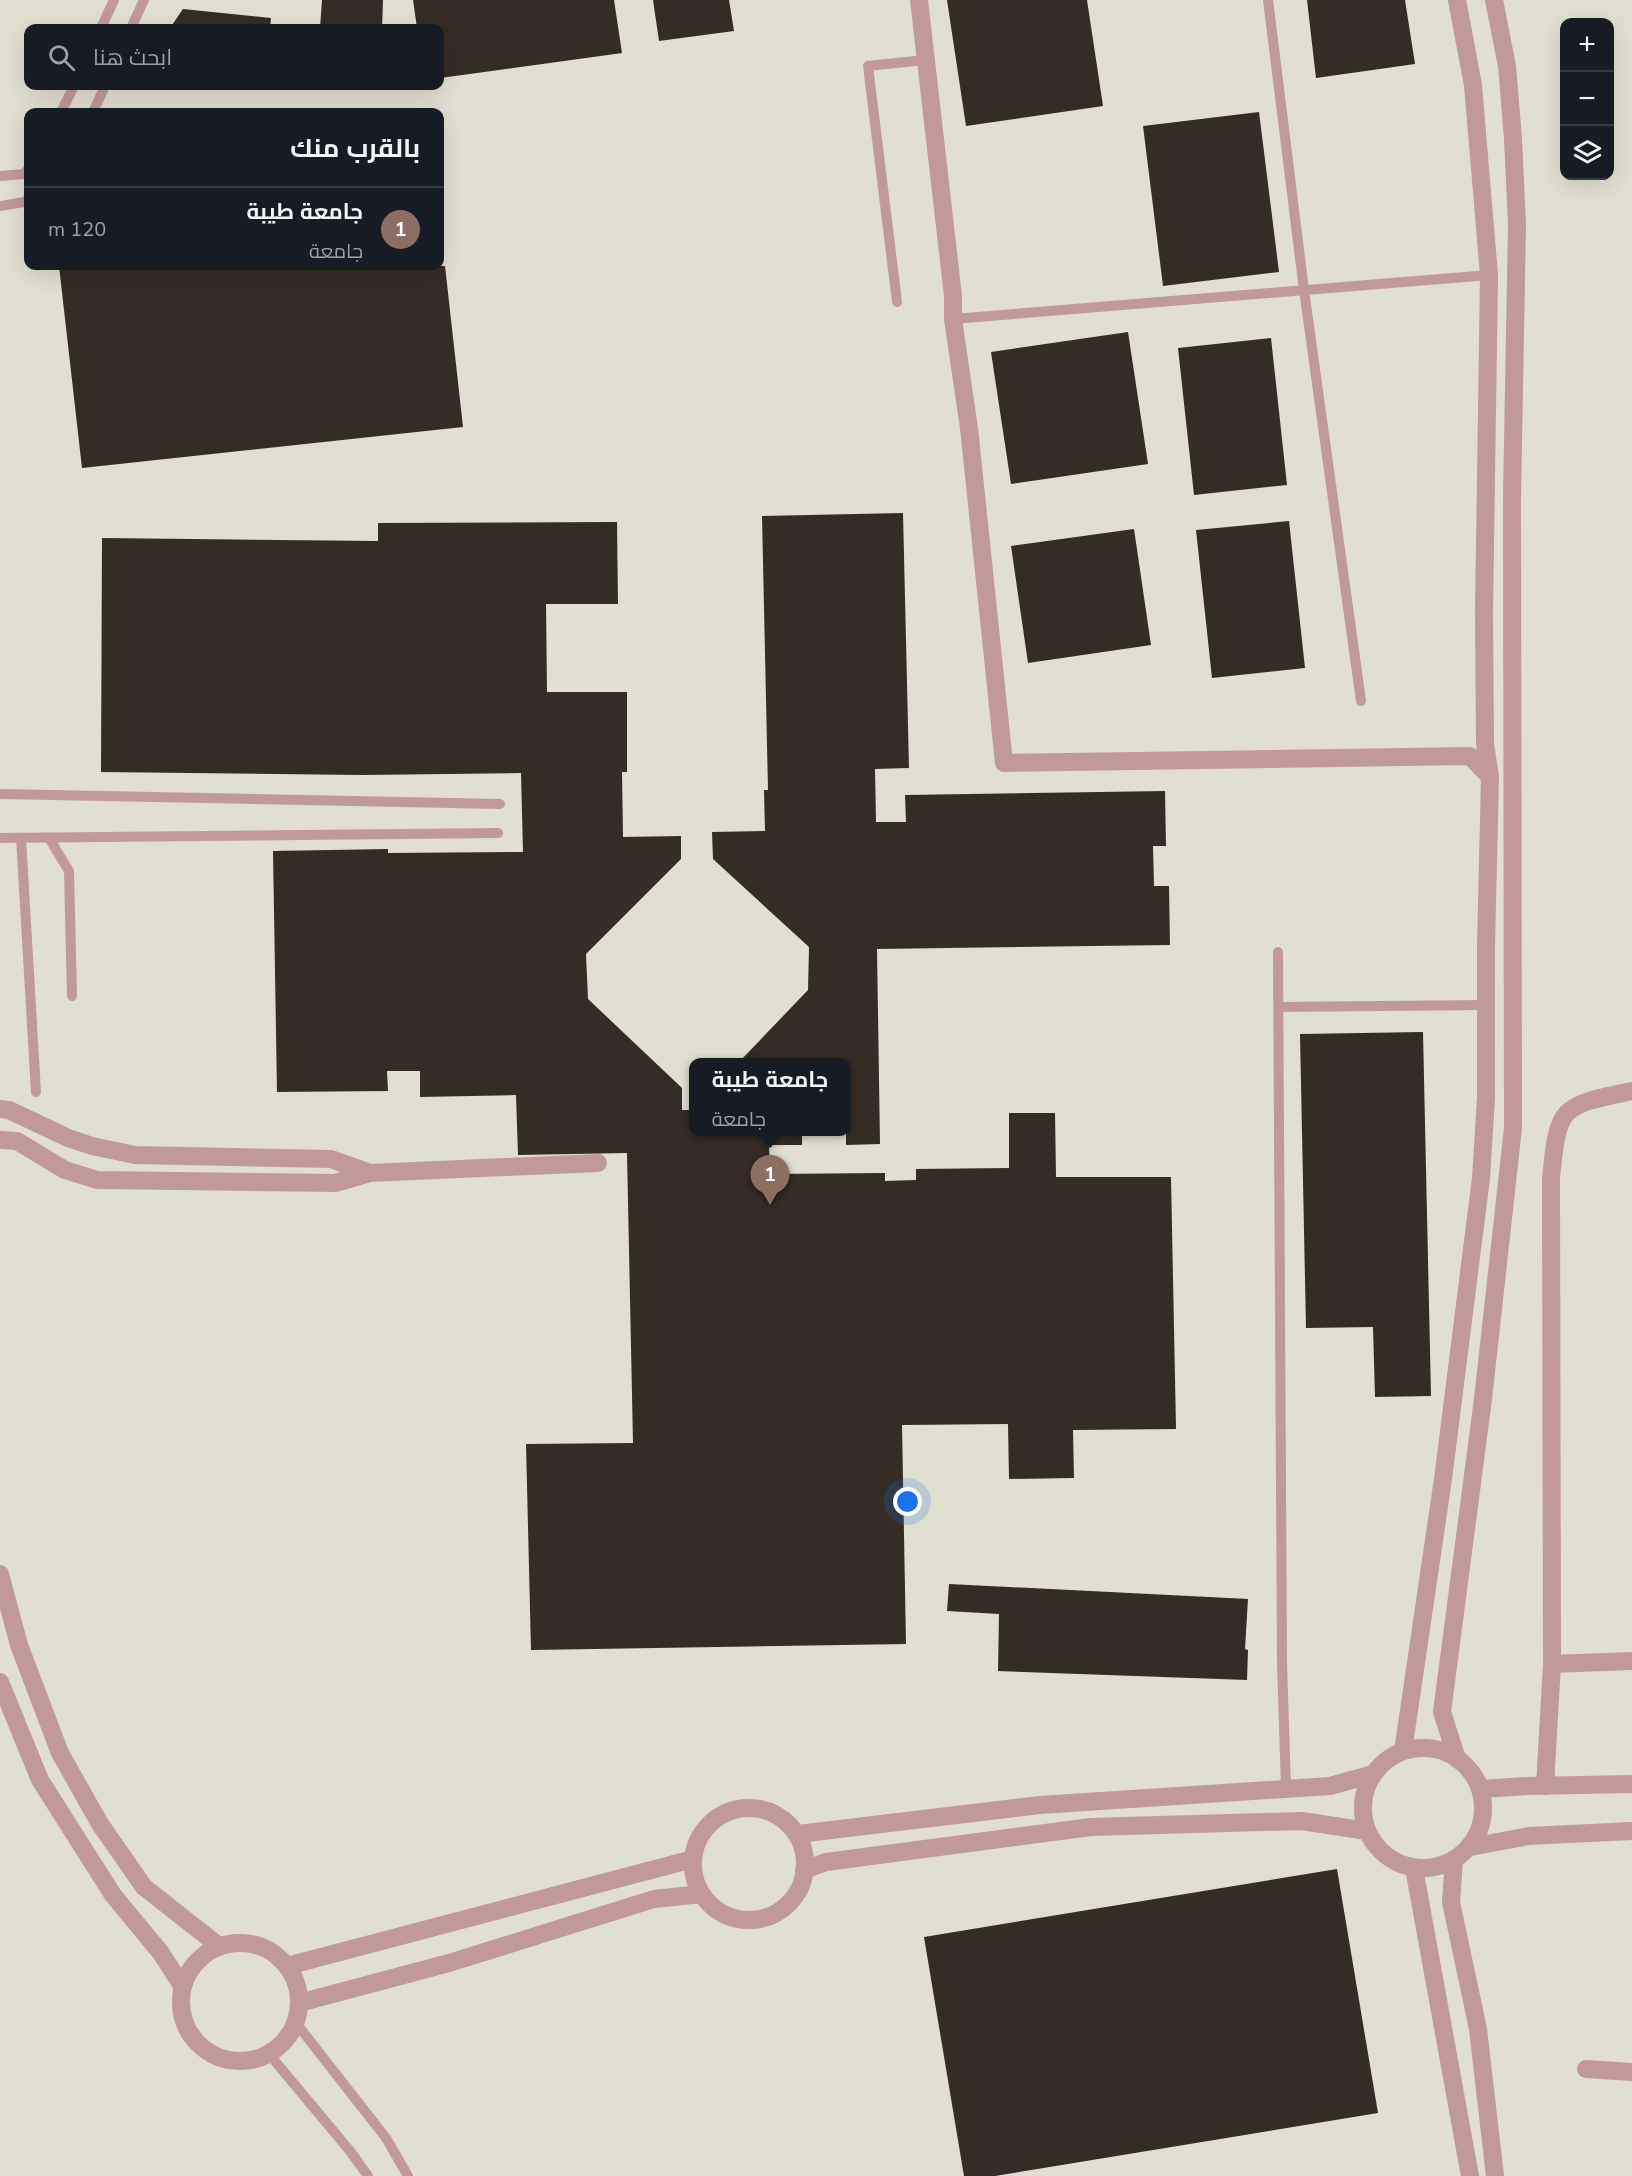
<!DOCTYPE html>
<html lang="ar">
<head>
<meta charset="utf-8">
<style>
	:root { --surface:#171b24; --page:#20242c; --text:#f1f3f6; --muted:#9ea1a6; --line:#363941; --accent:#287e51 }
	body { margin:0; font-family:"Nunito Sans",Cairo,sans-serif; background:var(--page); color:var(--text); direction:rtl }
	.controls { position:absolute; right:18px; top:18px; display:grid; overflow:hidden; border-radius:12px; box-shadow:0 6px 24px #0002 }
	.controls button { width:54px; height:54px; display:grid; place-items:center; padding:0; border:0; border-bottom:2px solid var(--line); background:var(--surface); color:var(--text); font:30px sans-serif }
	.you { position:absolute; left:908px; top:1502px; width:21px; height:21px; margin:-15px; border:4px solid #fff; border-radius:50%; background:#1a73e8; box-shadow:0 0 0 9px #1a73e833 }
	.badge { display:grid; place-items:center; width:39px; height:39px; border-radius:50%; background:var(--accent); color:#fff; font-size:20px; font-weight:700 }
	.pin { position:absolute; translate:-50% -50px; filter:drop-shadow(0 2px 3px #0008) }
	.pin::after { content:''; position:absolute; top:32px; width:21px; height:18px; background:inherit; clip-path:polygon(0 0,100% 0,50% 100%) }
	.popup { position:absolute; left:689px; top:1058px; width:162px; height:78px; box-sizing:border-box; display:grid; place-content:center; border-radius:12px; background:var(--surface); filter:drop-shadow(0 2px 4px #0005); font-size:20px; white-space:nowrap; color:var(--muted) }
	.popup b { font-size:22px; color:var(--text) }
	.popup::after { content:''; position:absolute; left:50%; top:100%; margin-left:-12px; border:12px solid transparent; border-top-color:var(--surface) }
	.list { margin:0; padding:0; list-style:none }
	h2 { display:flex; justify-content:space-between; align-items:center; height:78px; margin:0; padding:0 24px; font-size:26px }
	h2 small { font-size:20px; font-weight:400; color:var(--muted) }
	.list li { display:grid; grid-template-columns:39px 1fr auto; gap:18px; align-items:center; box-sizing:border-box; height:84px; padding:0 24px; border-top:2px solid var(--line) }
	.list b { display:block; font-size:22px; white-space:nowrap }
	.list p { margin:0; font-size:20px; white-space:nowrap; color:var(--muted) }
	.list em { font-size:20px; font-style:normal; color:var(--muted) }
	.icon { flex:none; width:33px; height:33px; fill:none; stroke:currentColor; stroke-width:2; stroke-linecap:round; stroke-linejoin:round }
	.map { position:relative; flex:none; width:1632px; height:2176px; overflow:hidden; direction:ltr }
	.search { position:absolute; background:var(--surface); box-shadow:0 6px 24px #0002; left:24px; top:24px; width:420px; height:66px; display:flex; align-items:center; gap:15px; box-sizing:border-box; padding:0 21px; border-radius:12px; color:var(--muted); font-size:22px }
	.panel { position:absolute; background:var(--surface); box-shadow:0 6px 24px #0002; left:24px; top:108px; width:420px; height:162px; border-radius:12px; direction:rtl }
	.map>svg:first-child { display:block }
</style>
</head>
<body>
<div class="map">
<svg width="1632" height="2176" viewBox="0 0 1632 2176">
	<rect width="100%" height="100%" fill="#e1dfd0"/>
	<g fill="#352c23">
		<path d="M322 0H383L382 28H320Z"/>
		<path d="M413 0H614L622 53 440 78V28H417Z"/>
		<path d="M653 0H729L734 31 659 41Z"/>
		<path d="M947 0H1087L1103 106 966 126Z"/>
		<path d="M1307 0H1405L1415 64 1316 78Z"/>
		<path d="M183 9 271 18 270 28H170Z"/>
		<path d="M1259 112 1279 272 1163 286 1143 126Z"/>
		<path d="M59 266H445L463 427 82 468Z"/>
		<path d="M1128 332 1148 464 1011 484 991 352Z"/>
		<path d="M1271 338 1287 485 1194 495 1178 348Z"/>
		<path d="M903 513 909 768 875 769 876 822H906L905 795 1165 791 1166 846H1153L1154 886H1169L1170 945 877 949 880 1144 846 1145V1062H739L808 990 809 947 713 859 712 832 765 831 764 790H768L762 516Z"/>
		<path d="M1289 521 1305 668 1212 678 1196 530Z"/>
		<path d="M617 522 618 604H546L547 692H627V772H622L623 837 681 836V859L586 954 588 999 682 1088V1110H693V1131H802V1145H769L770 1174 885 1173V1181L916 1180V1169L1009 1168V1113H1055L1056 1177H1171L1176 1429 1073 1430 1074 1478 1009 1479 1008 1424 902 1425 906 1644 531 1650 526 1444 633 1443 627 1153 518 1155 516 1095 420 1097V1071H387L388 1091 277 1092 273 851 388 849V853L523 852 521 773 362 775 101 772 102 538 378 541V523Z"/>
		<path d="M1134 529 1151 645 1028 663 1011 546Z"/>
		<path d="M1423 1032 1431 1396 1375 1397 1373 1327 1306 1328 1300 1034Z"/>
		<path d="M949 1584 1248 1599 1245 1649 1248 1650 1247 1680 998 1671 999 1614 947 1611Z"/>
		<path d="M1337 1869 1378 2113 995 2176H964L924 1937Z"/>
	</g>
	<g fill="none" stroke-linecap="round" stroke-linejoin="round">
		<g stroke="#c19999" stroke-width="10">
			<path d="M1268 0 1304 290 1361 701"/>
			<path d="M101 28 114 0"/>
			<path d="M131 28 144 0"/>
			<path d="M61 112 74 86"/>
			<path d="M93 112 105 86"/>
			<path d="M0 176 24 174 28 169"/>
			<path d="M0 206 24 202 28 199"/>
			<path d="M897 302 868 66 925 60"/>
			<path d="M953 319 1489 275"/>
			<path d="M0 794 500 804"/>
			<path d="M0 838 498 833"/>
			<path d="M21 838 36 1092"/>
			<path d="M49 838 69 871 72 996"/>
			<path d="M1278 952 1282 1663 1286 1787"/>
			<path d="M1279 1007 1486 1005"/>
			<path d="M296 2023 386 2138 408 2176"/>
			<path d="M269 2054 350 2151 368 2176"/>
		</g>
		<g stroke="#c19999" stroke-width="18">
			<path d="M919 0 953 296V319L969 428 1004 763 1470 756 1490 777"/>
			<path d="M0 1109 9 1110 68 1138 92 1146 135 1155 331 1159 370 1173 335 1183 97 1180 65 1170 17 1141 0 1140"/>
			<path d="M370 1173 598 1163"/>
			<path d="M0 1574 19 1645 60 1753 100 1824 144 1887 219 1946"/>
			<path d="M1552 1664 1632 1661"/>
			<path d="M0 1682 40 1780 113 1895 161 1953 182 1986"/>
			<circle cx="1423" cy="1808" r="60"/>
			<path d="M1403 1751 1443 1479 1481 1178 1486 1098V946L1490 777 1485 744 1484 612 1489 275 1473 85 1457 0"/>
			<path d="M1457 1759 1442 1712 1483 1399 1513 1128 1512 498 1517 224 1513 139 1507 66 1494 0"/>
			<path d="M1545 1786 1552 1664 1551 1179C1558 1105 1560 1106 1632 1091"/>
			<path d="M1480 1789 1528 1786 1632 1784"/>
			<circle cx="749" cy="1864" r="56"/>
			<path d="M798 1834 1040 1805 1330 1786 1373 1774"/>
			<path d="M1470 1847 1529 1836 1632 1831"/>
			<path d="M1454 1860 1451 1902 1478 2029 1495 2176"/>
			<path d="M1414 1868 1470 2176"/>
			<path d="M804 1870 826 1862 1091 1827 1302 1821 1367 1831"/>
			<circle cx="240" cy="2002" r="59"/>
			<path d="M287 1966 693 1859"/>
			<path d="M299 2003 449 1963 654 1899 702 1894"/>
			<path d="M1586 2069 1632 2072"/>
		</g>
	</g>
</svg>
<div class="controls">
<button>+</button>
<button>−</button>
<button><svg class="icon" aria-label="layers" viewBox="0 0 24 24"><path d="M12 4l9 5-9 5-9-5zM3 14l9 5 9-5"/></svg></button>
</div>
<div class="you"></div>
<div class="pin badge" style="left:770px;top:1205px;background:#8d6e63">1</div>
<div class="popup"><b>جامعة طيبة</b>جامعة</div>
<div class="search"><svg class="icon" aria-label="search" viewBox="0 0 24 24"><circle cx="10" cy="10" r="6"/><path d="M15 15l6 6"/></svg>ابحث هنا</div>
<section class="panel">
<h2>بالقرب منك<small></small></h2>
<ul class="list">
<li><span class="badge" style="background:#8d6e63">1</span><div><b>جامعة طيبة</b><p>جامعة</p></div><em>120 m</em></li>
</ul>
</section>
</div>
</body>
</html>
